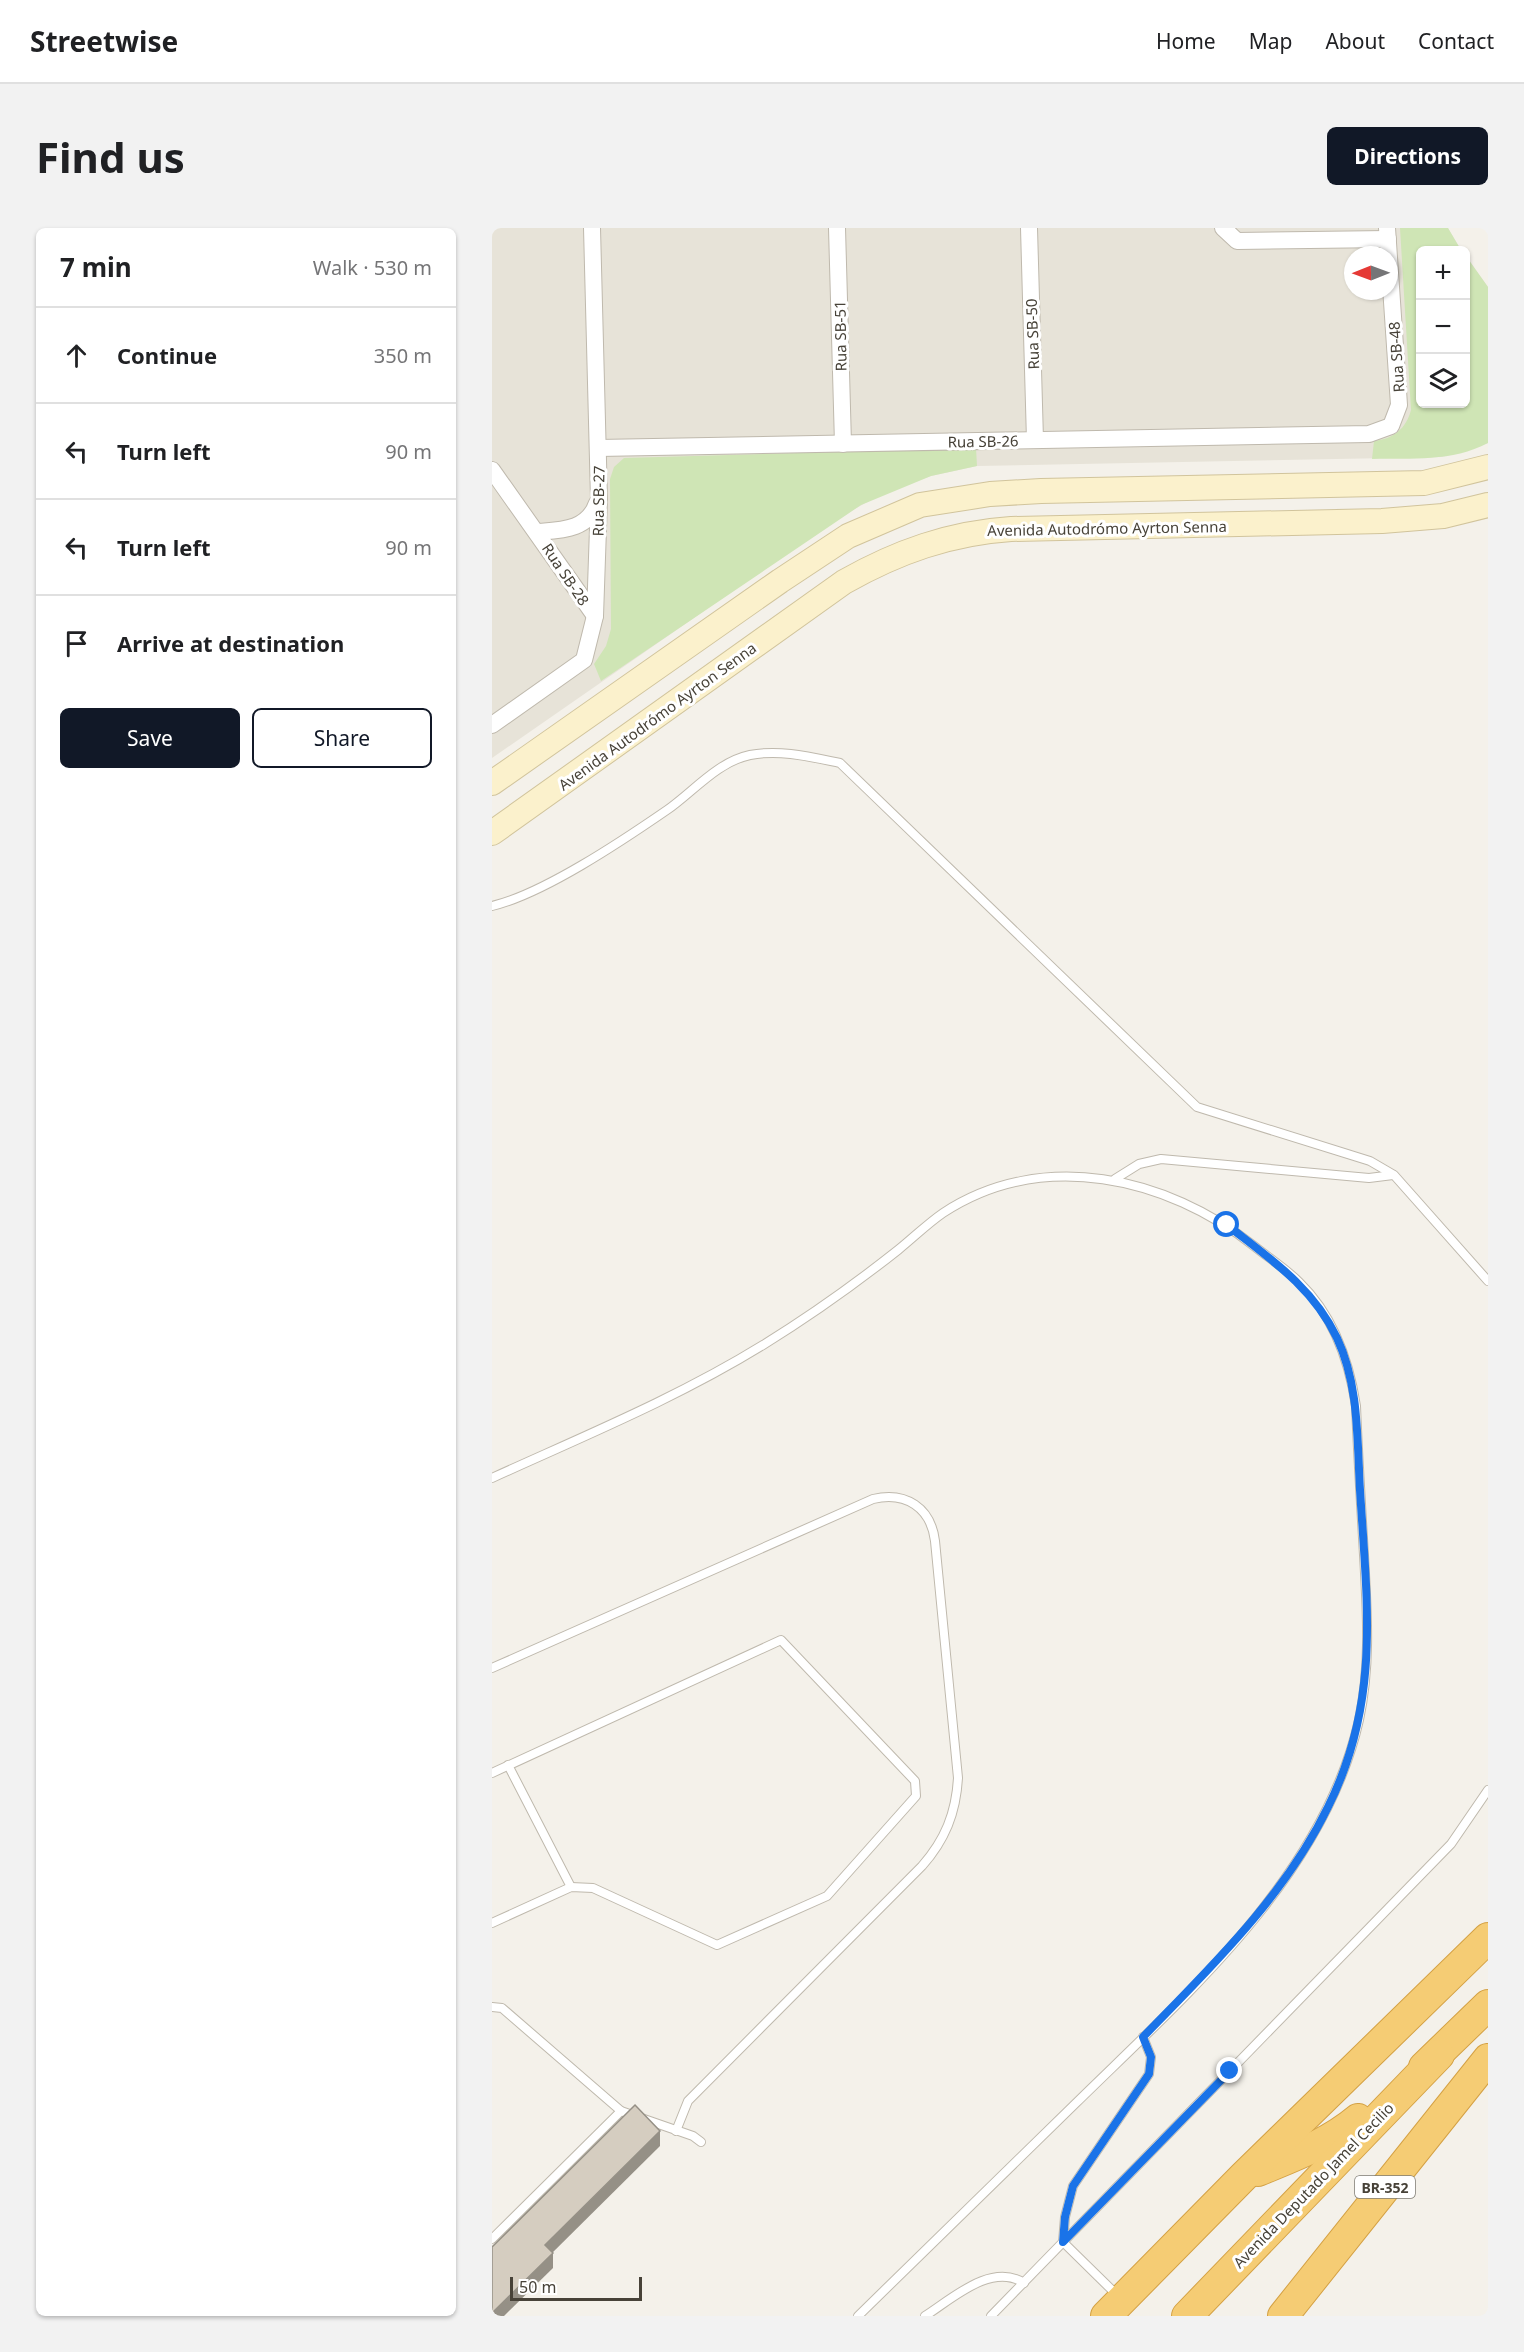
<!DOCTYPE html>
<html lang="en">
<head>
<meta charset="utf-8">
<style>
	:root { --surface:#fff; --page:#f2f2f2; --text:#202124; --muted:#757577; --line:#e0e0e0; --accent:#111827 }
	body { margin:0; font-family:"Noto Sans",sans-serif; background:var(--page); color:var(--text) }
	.controls { position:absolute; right:18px; top:18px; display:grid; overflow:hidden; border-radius:9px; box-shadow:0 2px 4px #0004 }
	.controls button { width:54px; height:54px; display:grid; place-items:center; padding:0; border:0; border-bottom:2px solid var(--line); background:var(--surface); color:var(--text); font:30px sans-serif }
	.compass { position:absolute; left:852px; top:18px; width:54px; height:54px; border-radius:50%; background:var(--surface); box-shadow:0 2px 4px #0004; rotate:269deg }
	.scale { position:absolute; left:18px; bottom:15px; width:132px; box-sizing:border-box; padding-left:6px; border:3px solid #474238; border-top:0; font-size:16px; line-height:21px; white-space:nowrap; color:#474238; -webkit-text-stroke:4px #fff; paint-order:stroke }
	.stop { position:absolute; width:18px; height:18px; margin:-14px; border:4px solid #1a73e8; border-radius:50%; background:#fff }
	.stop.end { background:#1a73e8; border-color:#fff; box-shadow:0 2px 6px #0008 }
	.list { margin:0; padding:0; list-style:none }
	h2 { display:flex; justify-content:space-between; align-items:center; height:78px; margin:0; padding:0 24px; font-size:26px }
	h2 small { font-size:20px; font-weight:400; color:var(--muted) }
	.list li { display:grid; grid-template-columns:39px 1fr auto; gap:18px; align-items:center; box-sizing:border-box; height:96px; padding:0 24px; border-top:2px solid var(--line) }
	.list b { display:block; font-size:22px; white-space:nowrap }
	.list em { font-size:20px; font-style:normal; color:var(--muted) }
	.actions { display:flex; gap:12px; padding:18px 24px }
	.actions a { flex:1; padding:14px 0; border:2px solid var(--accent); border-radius:9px; text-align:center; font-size:21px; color:var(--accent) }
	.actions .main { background:var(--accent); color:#fff }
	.icon { flex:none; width:33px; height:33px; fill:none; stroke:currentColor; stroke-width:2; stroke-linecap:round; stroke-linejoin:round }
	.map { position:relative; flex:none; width:996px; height:2088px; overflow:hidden; border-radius:9px }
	header { display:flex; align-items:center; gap:36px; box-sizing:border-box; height:84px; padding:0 30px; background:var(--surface); border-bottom:2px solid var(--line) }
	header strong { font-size:28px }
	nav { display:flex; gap:33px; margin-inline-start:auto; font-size:21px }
	.intro { display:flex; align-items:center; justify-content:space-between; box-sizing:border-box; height:144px; padding:0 36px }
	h1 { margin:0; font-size:42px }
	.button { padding:15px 27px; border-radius:9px; background:var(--accent); color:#fff; font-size:21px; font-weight:700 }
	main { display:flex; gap:36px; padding:0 36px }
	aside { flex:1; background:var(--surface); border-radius:9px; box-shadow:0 2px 4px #0004 }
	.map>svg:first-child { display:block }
</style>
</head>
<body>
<header>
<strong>Streetwise</strong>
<nav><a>Home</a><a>Map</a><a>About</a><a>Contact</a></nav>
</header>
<div class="intro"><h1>Find us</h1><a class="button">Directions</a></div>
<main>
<aside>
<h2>7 min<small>Walk · 530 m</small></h2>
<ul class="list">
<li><svg class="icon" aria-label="ahead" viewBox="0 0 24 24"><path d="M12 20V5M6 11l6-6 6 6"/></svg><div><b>Continue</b></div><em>350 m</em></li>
<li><svg class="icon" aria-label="left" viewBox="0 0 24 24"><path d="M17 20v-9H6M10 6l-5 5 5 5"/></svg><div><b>Turn left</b></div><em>90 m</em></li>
<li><svg class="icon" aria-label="left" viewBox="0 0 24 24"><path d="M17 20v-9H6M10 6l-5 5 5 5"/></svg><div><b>Turn left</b></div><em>90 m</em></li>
<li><svg class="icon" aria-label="arrive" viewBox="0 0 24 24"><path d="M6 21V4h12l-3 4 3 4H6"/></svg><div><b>Arrive at destination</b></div></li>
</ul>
<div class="actions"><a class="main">Save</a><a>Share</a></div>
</aside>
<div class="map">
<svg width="996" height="2088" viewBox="0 0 996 2088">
	<rect width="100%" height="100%" fill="#f4f1ea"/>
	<path fill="#e7e3d8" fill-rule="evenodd" d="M0 0H956L969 22H928V176H974V28L996 59V215L950 229 485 238 439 248 392 265 346 290 0 530ZM861 27H897V63H861Z"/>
	<g fill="#cfe5b5">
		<path d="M908 0H956L969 22H928V176H974V28L996 59V215C960 234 920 230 880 231L882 213C901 211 914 201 919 182Z"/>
		<path d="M484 220 485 238 439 248 369 277 109 453 102 436 114 418 119 401 118 251 122 239 132 230Z"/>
	</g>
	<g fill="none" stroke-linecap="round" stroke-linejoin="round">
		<defs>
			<g id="lane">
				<path d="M0 678C51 666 130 613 175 582 201 564 225 534 258 527 288 521 319 529 348 535L705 879 878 933 902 947 996 1053"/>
				<path d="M623 951 647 936 669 931 877 950 901 947"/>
				<path d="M0 1250C92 1208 185 1170 271 1117 318 1088 363 1056 406 1022 421 1010 435 996 451 985 550 920 675 949 762 1018 777 1030 794 1041 807 1054 841 1087 857 1132 864 1178 866 1227 869 1277 872 1327 875 1383 879 1437 867 1492 832 1648 694 1767 584 1875 512 1946 439 2017 366 2088"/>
				<path d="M0 1440 381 1271C414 1263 439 1280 443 1313L466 1550C464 1585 453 1612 430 1638L196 1873 184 1903"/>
				<path d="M16 1537 79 1659"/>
				<path d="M0 1545 289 1412 423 1553 424 1568 335 1668 225 1717 101 1660 79 1659 0 1695"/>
				<path d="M0 1779 10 1780 129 1883"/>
				<path d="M0 2011 129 1883 201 1908 209 1914"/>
				<path d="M626 2068 571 2014 573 1989 581 1958 657 1846 659 1829 651 1809"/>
				<path d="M433 2088C460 2071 499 2034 532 2055"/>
				<path d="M499 2088 959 1616 996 1562"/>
			</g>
			<g id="street">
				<path d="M345 0 351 216"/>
				<path d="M537 0 543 212"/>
				<path d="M731 0 745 13 896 11"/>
				<path d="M106 220 877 206 899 198 907 177 895 0"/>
				<path d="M0 242 103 388"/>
				<path d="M45 304C70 302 96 302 105 275"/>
				<path d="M0 497 92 432 103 388 107 271 100 0"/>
			</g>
			<g id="secondary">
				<path d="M0 555 288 353 356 308 428 277 498 266 549 263 932 255 996 239"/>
				<path d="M0 605 352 354C405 324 458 305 519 301L890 293 951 288 996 277"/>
			</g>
			<g id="highway">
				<path d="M932 1839 996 1777"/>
				<path d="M766 1943C802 1928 836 1916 866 1891"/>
				<path d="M614 2088 752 1948 996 1710"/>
				<path d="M695 2088 947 1827"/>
				<path d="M791 2088 996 1831"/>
			</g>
		</defs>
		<use href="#lane" stroke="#bfb9ad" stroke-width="10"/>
		<use href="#street" stroke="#bfb9ad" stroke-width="18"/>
		<use href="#secondary" stroke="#d1c49c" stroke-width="26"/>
		<use href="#highway" stroke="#d4a144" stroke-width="32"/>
		<use href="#lane" stroke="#fff" stroke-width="8"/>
		<use href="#street" stroke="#fff" stroke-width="16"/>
		<use href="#secondary" stroke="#fbf1cc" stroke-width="24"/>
		<use href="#highway" stroke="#f5cc74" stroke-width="30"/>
	</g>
	<g fill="#959086">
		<path d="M168 1903V1918L53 2032V2017Z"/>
		<path d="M61 2025V2040L12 2088H0V2085Z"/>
	</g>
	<path fill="#d5cdc0" stroke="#959086" stroke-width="1.5" d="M143 1877 168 1903 53 2017 61 2025 0 2085V2019Z"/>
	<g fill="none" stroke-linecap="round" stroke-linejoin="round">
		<path stroke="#1a73e8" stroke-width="8" d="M735 997C777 1030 821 1059 845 1110 867 1157 865 1210 868 1262 875 1375 889 1473 836 1579 793 1668 719 1739 651 1809L659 1829 657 1846 581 1958 573 1989 571 2014 738 1843"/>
	</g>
	<g text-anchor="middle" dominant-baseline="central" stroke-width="6" stroke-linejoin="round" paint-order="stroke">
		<rect fill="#fff" stroke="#7e7b74" stroke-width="1.5" x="863" y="1948" width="60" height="22" rx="4.5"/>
		<g font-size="14" font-weight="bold" fill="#474238">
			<text x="893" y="1959">BR-352</text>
		</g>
		<g font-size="15" fill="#474238" stroke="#fff">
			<text transform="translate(540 106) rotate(-92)">Rua SB-50</text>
			<text transform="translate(348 108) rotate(-91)">Rua SB-51</text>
			<text transform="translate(904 129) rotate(-94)">Rua SB-48</text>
			<text transform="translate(491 213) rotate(-1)">Rua SB-26</text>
			<text transform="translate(106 273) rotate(-89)">Rua SB-27</text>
			<text transform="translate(615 300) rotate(-1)">Avenida Autodrómo Ayrton Senna</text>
			<text transform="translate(74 346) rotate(56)">Rua SB-28</text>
			<text transform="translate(165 488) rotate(-36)">Avenida Autodrómo Ayrton Senna</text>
			<text transform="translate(821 1957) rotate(-46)">Avenida Deputado Jamel Cecilio</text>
		</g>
	</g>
</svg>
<div class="controls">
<button>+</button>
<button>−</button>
<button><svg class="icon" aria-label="layers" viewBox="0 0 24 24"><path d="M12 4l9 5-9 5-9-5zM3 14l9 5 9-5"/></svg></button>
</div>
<svg class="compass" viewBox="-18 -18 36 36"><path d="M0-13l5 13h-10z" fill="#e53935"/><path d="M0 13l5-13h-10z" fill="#757577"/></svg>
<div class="scale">50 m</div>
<div class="stop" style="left:735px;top:997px"></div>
<div class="stop end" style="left:738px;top:1843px"></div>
</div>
</main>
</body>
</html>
